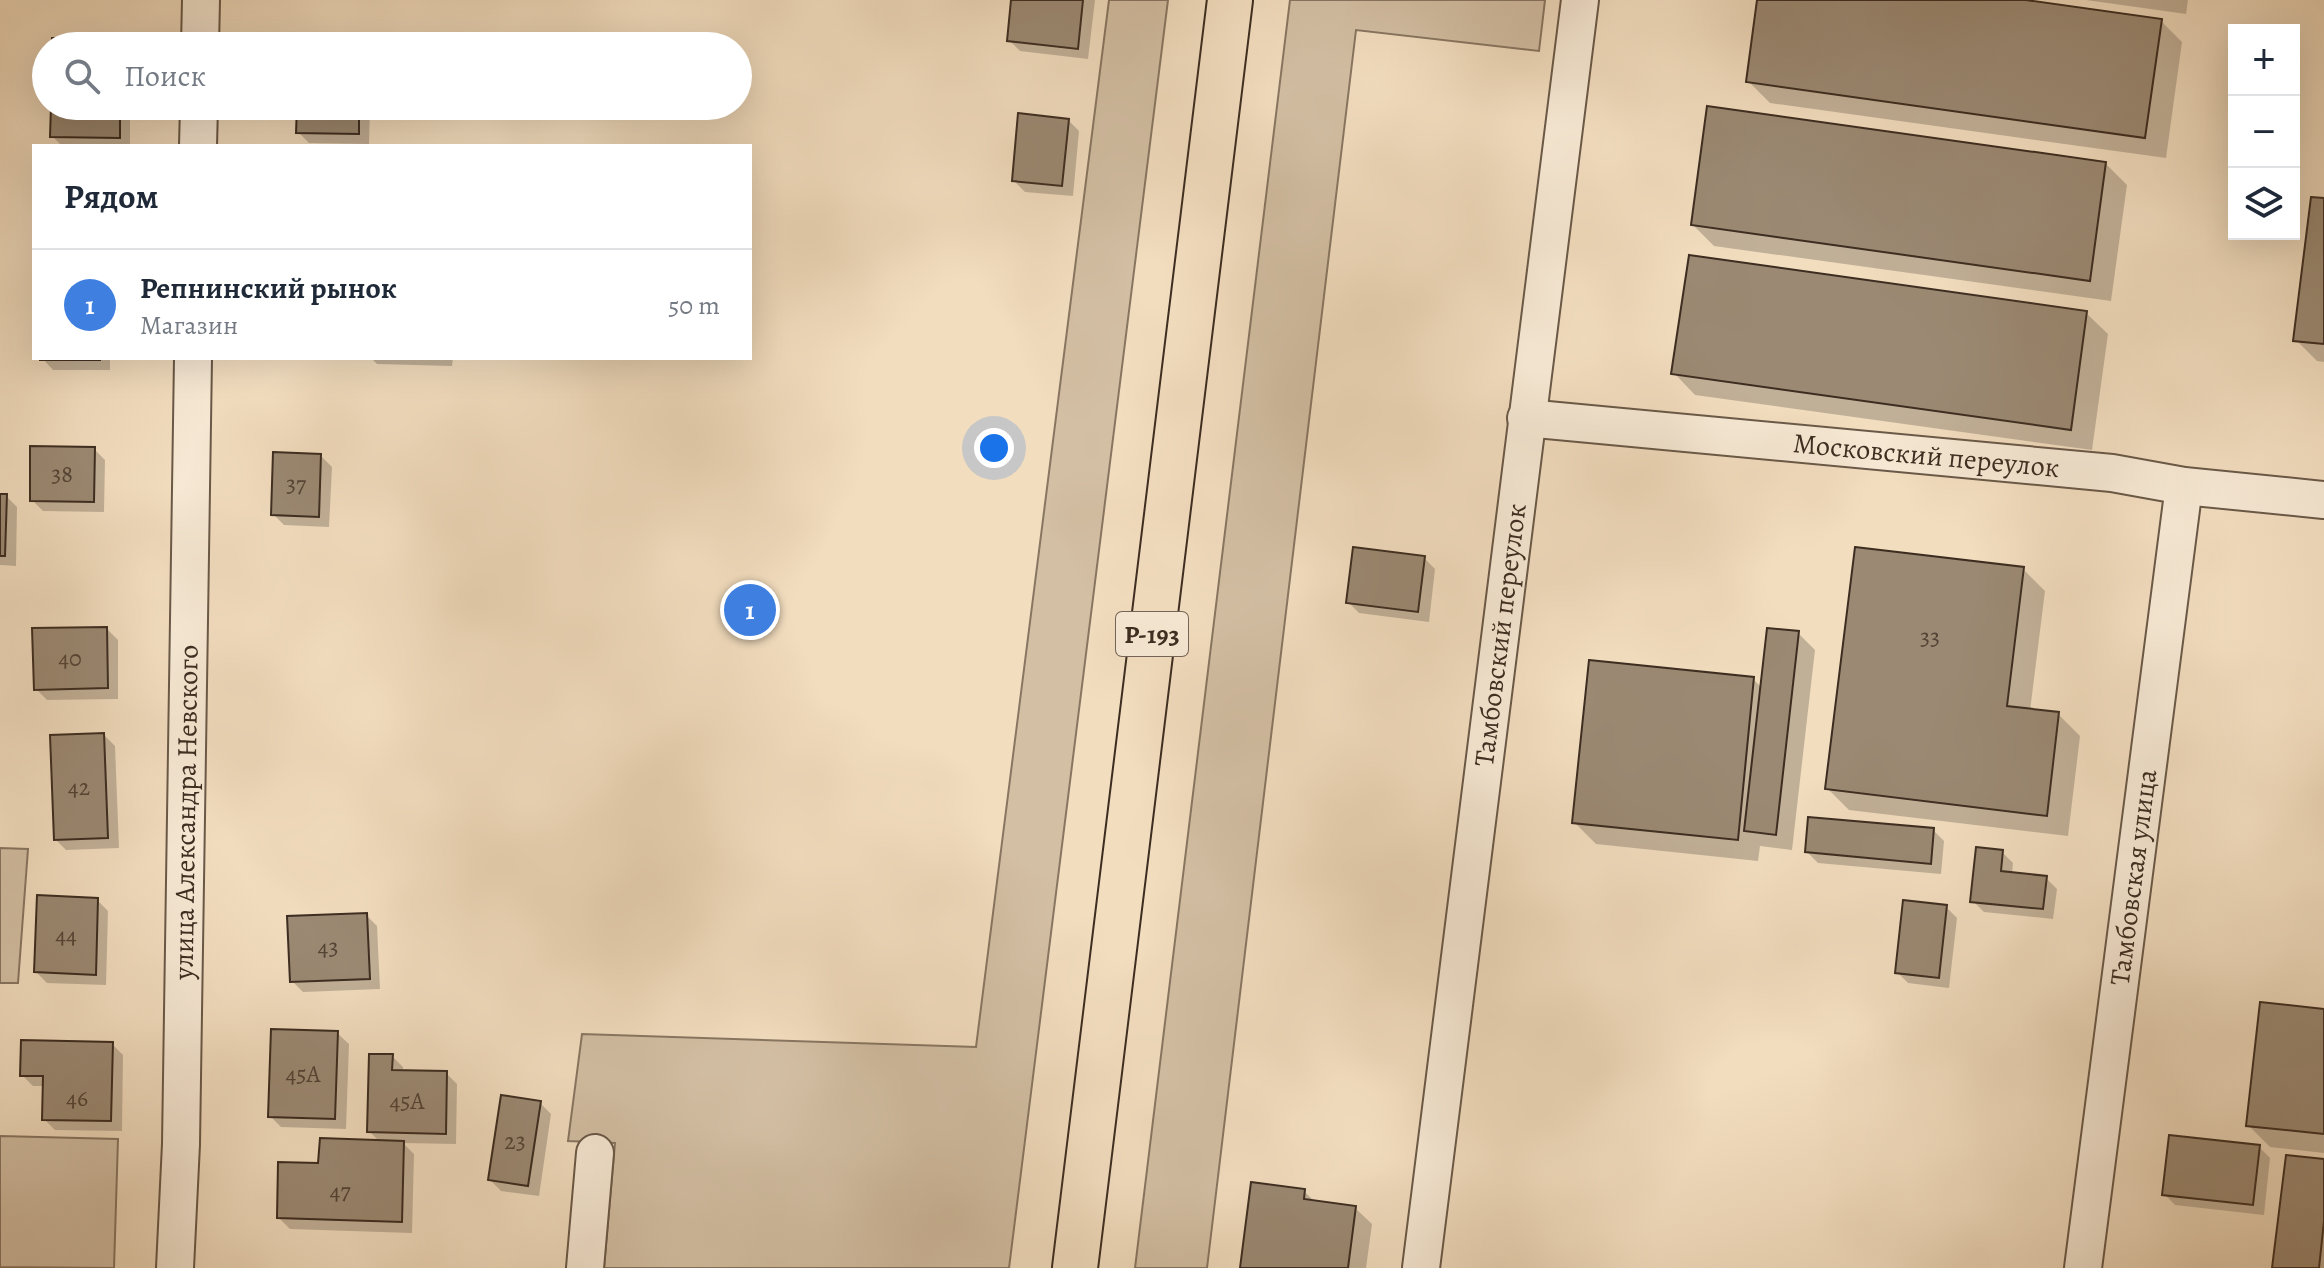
<!DOCTYPE html>
<html lang="ru">
<head>
<meta charset="utf-8">
<style>
	:root { --surface:#fff; --page:#f6f6f7; --text:#1f2937; --muted:#747a83; --line:#e0e1e3; --accent:#0b8043 }
	body { margin:0; font-family:Alegreya,serif; background:var(--page); color:var(--text) }
	.controls { position:absolute; right:24px; top:24px; display:grid; overflow:hidden; border-radius:0px; box-shadow:0 8px 32px #0002 }
	.controls button { width:72px; height:72px; display:grid; place-items:center; padding:0; border:0; border-bottom:2px solid var(--line); background:var(--surface); color:var(--text); font:40px sans-serif }
	.you { position:absolute; left:994px; top:448px; width:28px; height:28px; margin:-20px; border:6px solid #fff; border-radius:50%; background:#1a73e8; box-shadow:0 0 0 12px #1a73e833 }
	.badge { display:grid; place-items:center; width:52px; height:52px; border-radius:50%; background:var(--accent); color:#fff; font-size:26px; font-weight:700 }
	.pin { position:absolute; translate:-50% -50%; border:4px solid #fff; box-shadow:0 2px 8px #0006 }
	.list { margin:0; padding:0; list-style:none }
	h2 { display:flex; justify-content:space-between; align-items:center; height:104px; margin:0; padding:0 32px; font-size:34px }
	h2 small { font-size:26px; font-weight:400; color:var(--muted) }
	.list li { display:grid; grid-template-columns:52px 1fr auto; gap:24px; align-items:center; box-sizing:border-box; height:112px; padding:0 32px; border-top:2px solid var(--line) }
	.list b { display:block; font-size:30px; white-space:nowrap }
	.list p { margin:0; font-size:26px; white-space:nowrap; color:var(--muted) }
	.list em { font-size:26px; font-style:normal; color:var(--muted) }
	.icon { flex:none; width:44px; height:44px; fill:none; stroke:currentColor; stroke-width:2; stroke-linecap:round; stroke-linejoin:round }
	.map { position:relative; flex:none; width:2324px; height:1268px; overflow:hidden }
	.search { position:absolute; background:var(--surface); box-shadow:0 8px 32px #0002; left:32px; top:32px; width:720px; height:88px; display:flex; align-items:center; gap:20px; box-sizing:border-box; padding:0 28px; border-radius:44px; color:var(--muted); font-size:30px }
	.panel { position:absolute; background:var(--surface); box-shadow:0 8px 32px #0002; left:32px; top:144px; width:720px; height:216px; border-radius:0px }
	.map>svg:first-child { display:block }
</style>
</head>
<body>
<div class="map">
<svg width="2324" height="1268" viewBox="0 0 2324 1268">
	<rect width="100%" height="100%" fill="#f2ddbf"/>
	<filter id="stains"><feTurbulence type="fractalNoise" baseFrequency=".0025" numOctaves="4"/><feColorMatrix values="0 0 0 0 .2 0 0 0 0 .09 0 0 0 0 .02 0 0 0 .5 -.17"/></filter>
	<radialGradient id="worn" r=".72"><stop offset=".6" stop-color="#630" stop-opacity="0"/><stop offset="1" stop-color="#630" stop-opacity=".3"/></radialGradient>
	<g fill="#d3bfa4" stroke="#887662" stroke-width="2">
		<path d="M1109 0H1168L1009 1268H604L615 1143 568 1141 582 1034 976 1047Z"/>
		<path d="M1290 0H1545L1539 51 1356 30 1207 1268H1135Z"/>
		<path d="M0 848 28 849 18 983H0Z"/>
		<path d="M0 1136 118 1139 114 1268 0 1267Z"/>
	</g>
	<g fill="#0003">
		<path d="M1013 0H1095L1088 59 1020 51 1009 40Z"/>
		<path d="M1759 0H2012L2161 21 2182 42 2166 158 1770 103 1748 81Z"/>
		<path d="M2086 0H2188L2186 14Z"/>
		<path d="M53 106H130V146H62L52 136Z"/>
		<path d="M299 106H370L369 144 309 143 298 132Z"/>
		<path d="M1068 120 1079 131 1073 196 1025 192 1014 181Z"/>
		<path d="M2106 164 2127 185 2111 301 1714 246 1693 225Z"/>
		<path d="M2324 200V362L2317 361 2296 340Z"/>
		<path d="M2086 313 2108 334 2092 450 1695 395 1674 373Z"/>
		<path d="M42 358H110V370H53Z"/>
		<path d="M371 358H453L452 366 377 364Z"/>
		<path d="M94 449 105 460 104 512 43 511 32 500Z"/>
		<path d="M321 456 332 467 329 527 284 525 273 514Z"/>
		<path d="M0 496H6L17 507 16 566 0 565Z"/>
		<path d="M1424 558 1435 569 1429 622 1359 613 1348 602Z"/>
		<path d="M2023 569 2045 591 2030 711 2058 714 2080 736 2068 836 1849 810 1828 789Z"/>
		<path d="M107 629 118 640V699L47 700 36 689Z"/>
		<path d="M1798 633 1815 650 1792 850 1760 846 1758 861 1596 844 1574 822 1753 679 1762 688Z"/>
		<path d="M104 735 115 746 119 848 66 850 55 839Z"/>
		<path d="M1933 830 1944 841 1941 874 1818 863 1807 852Z"/>
		<path d="M2002 852 2013 863 2012 874 2046 878 2057 889 2053 919 1984 912 1973 901Z"/>
		<path d="M97 900 108 911 106 985 47 983 36 972Z"/>
		<path d="M1946 907 1957 918 1949 988 1908 983 1897 972Z"/>
		<path d="M366 915 377 926 380 989 303 992 292 981Z"/>
		<path d="M2324 1011V1153L2270 1147 2248 1125Z"/>
		<path d="M337 1033 349 1044 346 1129 281 1127 270 1116Z"/>
		<path d="M112 1044 123 1055 122 1131 55 1130 44 1119 45 1086H33L22 1075Z"/>
		<path d="M392 1056 403 1067V1072L446 1073 457 1084 456 1144 403 1143 414 1154 412 1233 290 1229 279 1218 320 1166 380 1142 369 1131Z"/>
		<path d="M540 1103 551 1114 539 1196 501 1191 490 1180Z"/>
		<path d="M2259 1147 2270 1158 2264 1215 2175 1205 2164 1194Z"/>
		<path d="M2324 1161V1268H2274Z"/>
		<path d="M1304 1191 1316 1203 1355 1208 1372 1224 1366 1268H1242Z"/>
	</g>
	<g fill="#9b8973" stroke="#3d2d21" stroke-width="2">
		<path d="M1011 0H1083L1078 49 1007 41Z"/>
		<path d="M1757 0H2026L2162 19 2145 138 1746 82Z"/>
		<rect x="52" y="38" width="68" height="8"/>
		<path d="M51 106H120V138L50 137Z"/>
		<path d="M297 106H359V134L296 133Z"/>
		<path d="M1707 106 2106 162 2090 281 1691 225Z"/>
		<path d="M1018 113 1069 119 1062 186 1012 181Z"/>
		<path d="M2311 197 2324 198V344L2293 341Z"/>
		<path d="M1689 255 2087 311 2071 430 1671 374Z"/>
		<rect x="40" y="358" width="60" height="2"/>
		<path d="M30 446 95 447 94 502 30 501Z"/>
		<path d="M273 452 321 454 319 517 271 515Z"/>
		<path d="M0 494H7L5 556H0Z"/>
		<path d="M1353 547 1425 556 1418 612 1346 603Z"/>
		<path d="M1855 547 2024 567 2007 706 2059 712 2047 816 1825 789Z"/>
		<path d="M107 627 108 688 34 690 32 628Z"/>
		<path d="M1767 628 1799 631 1776 835 1744 831Z"/>
		<path d="M1589 660 1754 677 1738 840 1572 823Z"/>
		<path d="M104 733 108 838 54 840 50 735Z"/>
		<path d="M1808 817 1934 828 1931 864 1805 852Z"/>
		<path d="M1976 847 2003 850 2001 871 2047 876 2043 909 1970 902Z"/>
		<path d="M37 895 98 898 96 975 34 972Z"/>
		<path d="M1903 900 1947 905 1939 978 1895 973Z"/>
		<path d="M367 913 370 979 290 982 287 916Z"/>
		<path d="M2260 1002 2324 1009V1134L2246 1126Z"/>
		<path d="M271 1029 338 1031 335 1119 268 1117Z"/>
		<path d="M21 1040 113 1042 111 1121 42 1120 43 1076H20Z"/>
		<path d="M369 1054H393L392 1070 447 1071 446 1134 367 1132Z"/>
		<path d="M501 1095 541 1101 528 1186 488 1180Z"/>
		<path d="M2169 1135 2260 1145 2253 1205 2162 1195Z"/>
		<path d="M320 1138 404 1141 402 1222 277 1218 278 1162 318 1163Z"/>
		<path d="M2286 1155 2324 1159V1221L2319 1268H2272Z"/>
		<path d="M1251 1182 1305 1189 1304 1199 1356 1206 1348 1268H1240Z"/>
	</g>
	<g fill="none" stroke-linecap="round" stroke-linejoin="round">
		<defs>
			<g id="street">
				<path d="M200 46 201 0"/>
				<path d="M198 146 199 106"/>
				<path id="s1" d="M1526 418 2112 473 2184 486 2324 500"/>
				<path id="s2" d="M175 1268 181 1144 193 358"/>
				<path d="M585 1268 595 1153"/>
				<path id="s3" d="M1421 1268 1580 0"/>
				<path id="s4" d="M2083 1268 2184 486"/>
			</g>
			<path id="highway" d="M1075 1268 1230 0"/>
		</defs>
		<use href="#street" stroke="#6a5948" stroke-width="40"/>
		<use href="#highway" stroke="#3d2d21" stroke-width="48"/>
		<use href="#street" stroke="#f7e9d5" stroke-width="36"/>
		<use href="#highway" stroke="#f2ddbf" stroke-width="44"/>
	</g>
	<g text-anchor="middle" dominant-baseline="central" stroke-width="7" stroke-linejoin="round" paint-order="stroke">
		<g font-size="24" fill="#544436">
			<text x="62" y="474">38</text>
			<text x="296" y="484">37</text>
			<text x="1930" y="637">33</text>
			<text x="70" y="658">40</text>
			<text x="79" y="787">42</text>
			<text x="66" y="935">44</text>
			<text x="328" y="947">43</text>
			<text x="303" y="1074">45А</text>
			<text x="77" y="1098">46</text>
			<text x="407" y="1101">45А</text>
			<text x="515" y="1141">23</text>
			<text x="340" y="1191">47</text>
		</g>
		<rect fill="#f7e9d5" stroke="#756557" stroke-width="2" x="1116" y="612" width="72" height="44" rx="6"/>
		<g font-size="26" font-weight="bold" fill="#3d2d21">
			<text x="1152" y="634">Р-193</text>
		</g>
		<g font-size="28" fill="#3d2d21" stroke="#f7e9d5">
			<text stroke="none"><textPath href="#s1" startOffset="402">Московский переулок</textPath></text>
			<text stroke="none"><textPath href="#s3" startOffset="638">Тамбовский переулок</textPath></text>
			<text stroke="none"><textPath href="#s2" startOffset="456">улица Александра Невского</textPath></text>
			<text stroke="none"><textPath href="#s4" startOffset="394">Тамбовская улица</textPath></text>
		</g>
	</g>
	<rect width="100%" height="100%" filter="url(#stains)"/>
	<rect width="100%" height="100%" fill="url(#worn)"/>
</svg>
<div class="controls">
<button>+</button>
<button>−</button>
<button><svg class="icon" aria-label="layers" viewBox="0 0 24 24"><path d="M12 4l9 5-9 5-9-5zM3 14l9 5 9-5"/></svg></button>
</div>
<div class="you"></div>
<div class="pin badge" style="left:750px;top:610px;background:#3f7fe0">1</div>
<div class="search"><svg class="icon" aria-label="search" viewBox="0 0 24 24"><circle cx="10" cy="10" r="6"/><path d="M15 15l6 6"/></svg>Поиск</div>
<section class="panel">
<h2>Рядом<small></small></h2>
<ul class="list">
<li><span class="badge" style="background:#3f7fe0">1</span><div><b>Репнинский рынок</b><p>Магазин</p></div><em>50 m</em></li>
</ul>
</section>
</div>
</body>
</html>
